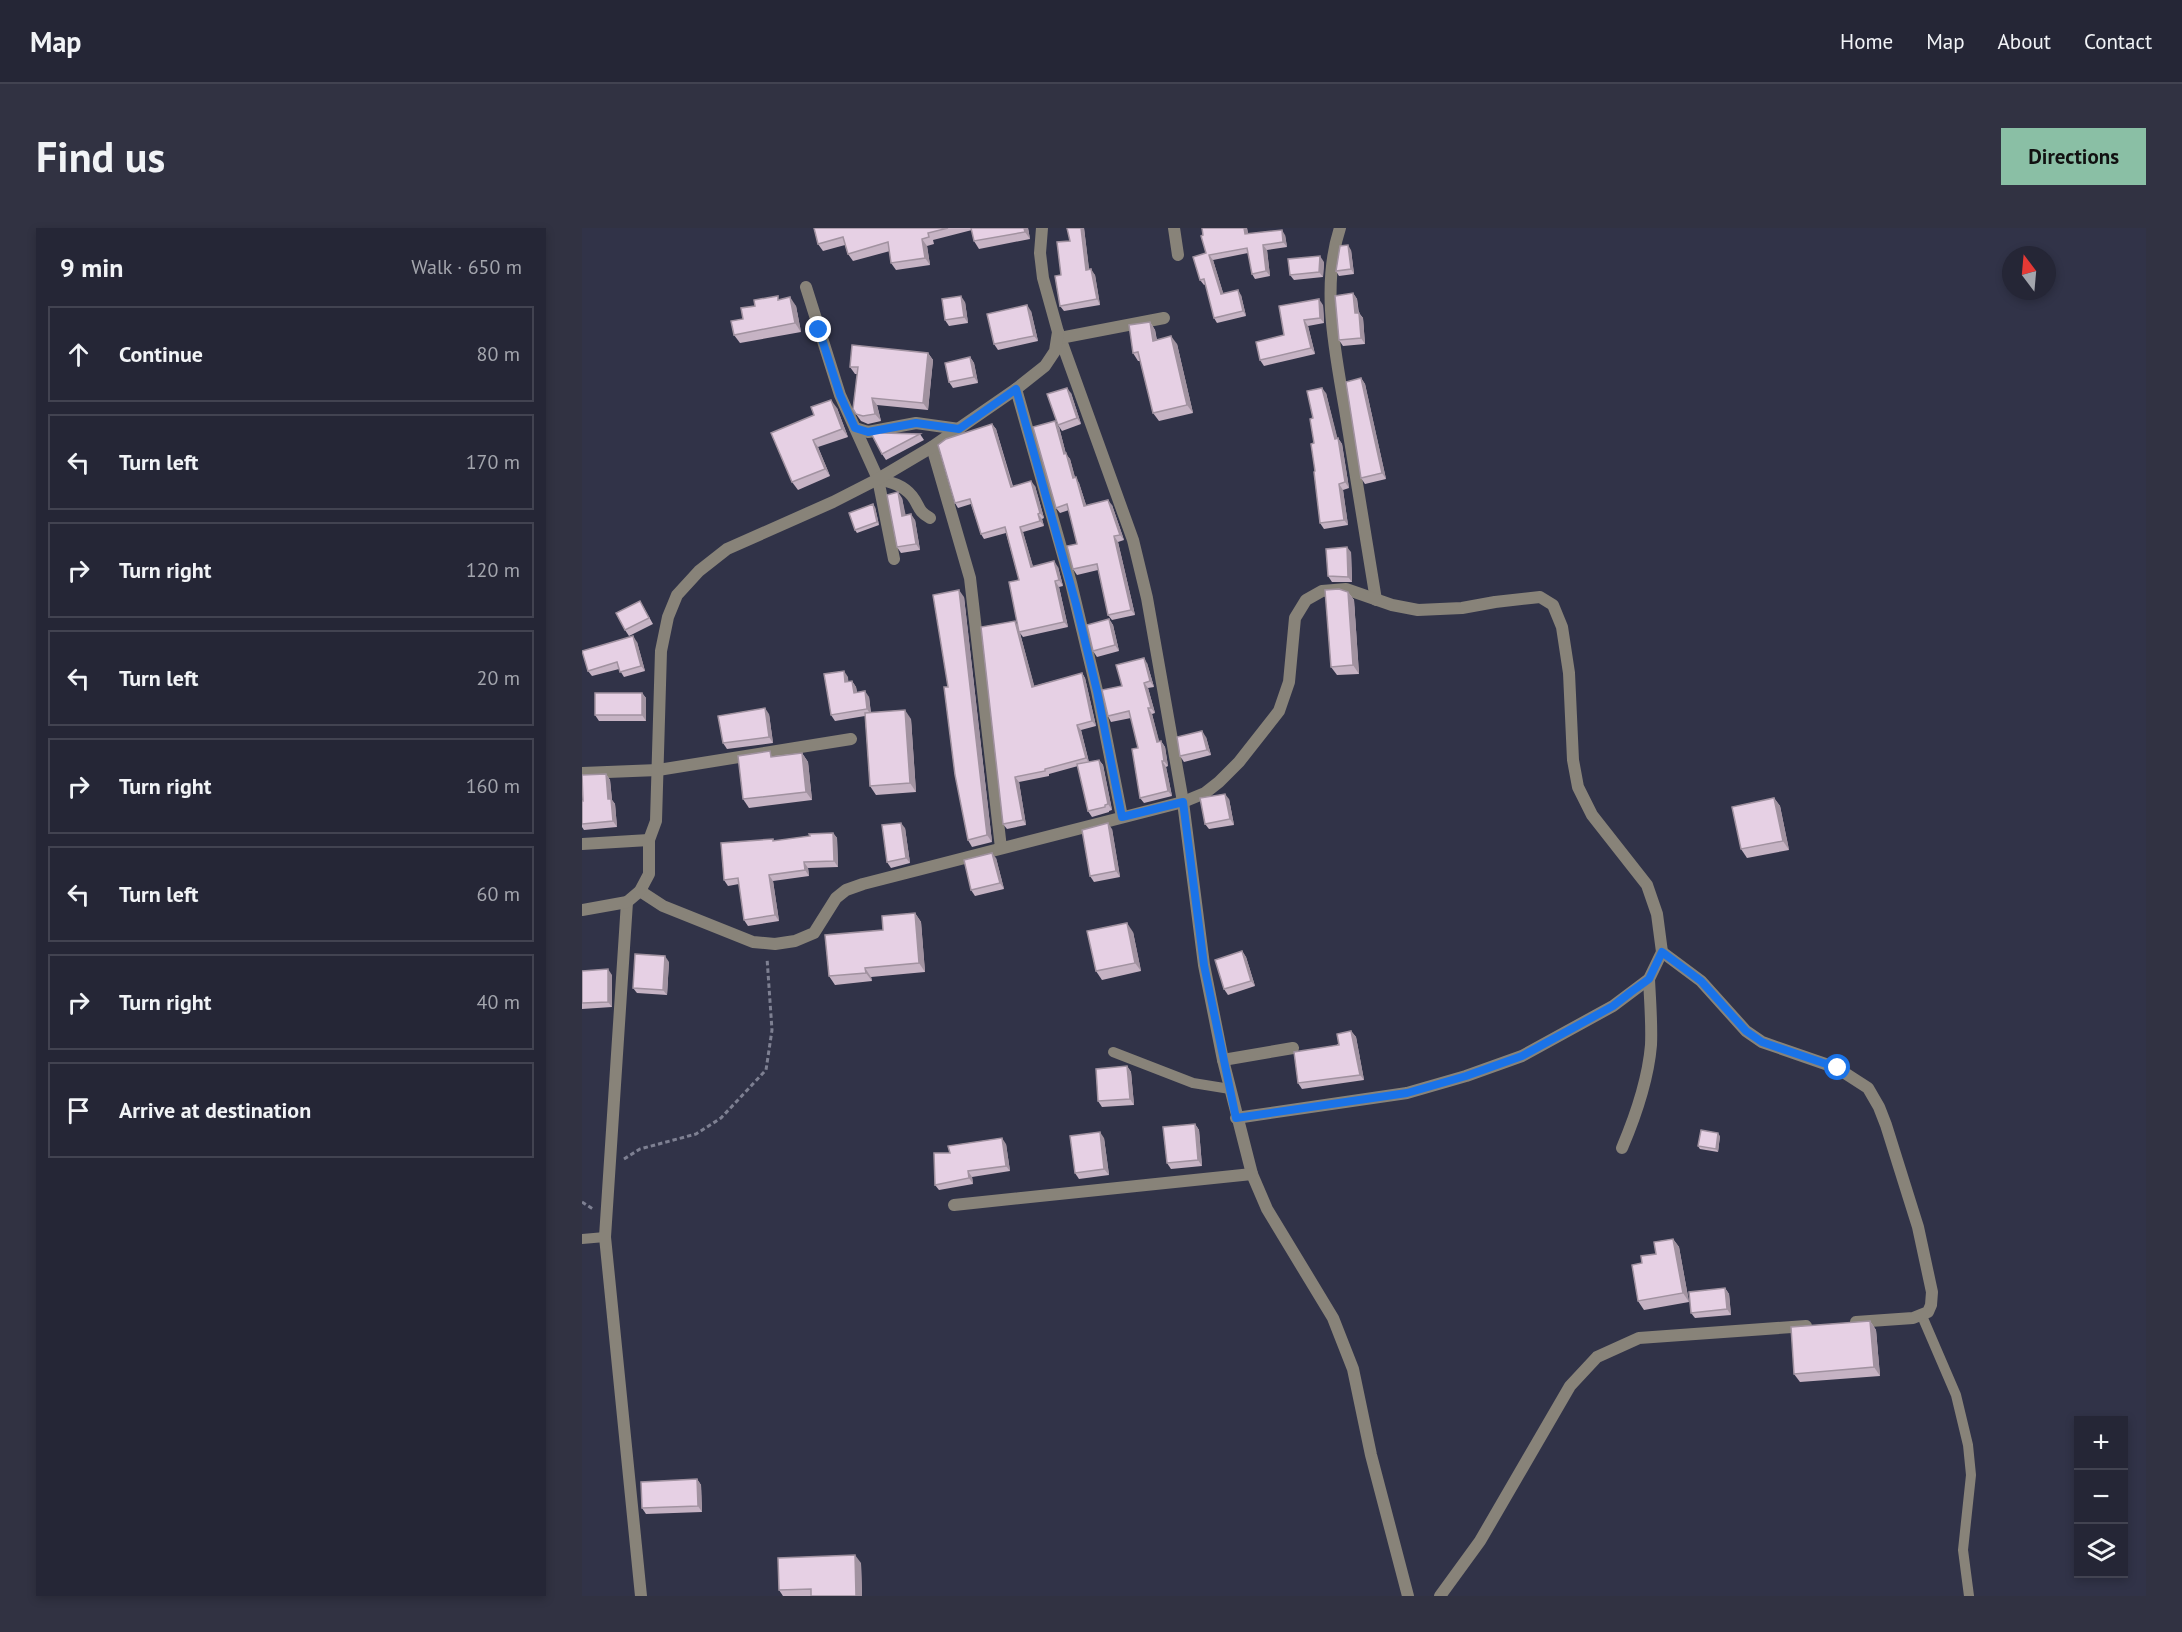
<!DOCTYPE html>
<html lang="en">
<head>
<meta charset="utf-8">
<style>
	:root { --surface:#252636; --page:#313242; --text:#f1f3f6; --muted:#a3a5ad; --line:#424351; --accent:#8abfa5 }
	body { margin:0; font-family:"PT Sans",sans-serif; background:var(--page); color:var(--text) }
	.controls { position:absolute; right:18px; bottom:18px; display:grid; overflow:hidden; border-radius:0px; box-shadow:0 3px 9px #0003 }
	.controls button { width:54px; height:54px; display:grid; place-items:center; padding:0; border:0; border-bottom:2px solid var(--line); background:var(--surface); color:var(--text); font:30px sans-serif }
	.compass { position:absolute; left:1420px; top:18px; width:54px; height:54px; border-radius:50%; background:var(--surface); box-shadow:0 3px 9px #0003; rotate:344deg }
	.stop { position:absolute; width:18px; height:18px; margin:-14px; border:4px solid #1a73e8; border-radius:50%; background:#fff }
	.stop.end { background:#1a73e8; border-color:#fff; box-shadow:0 2px 6px #0008 }
	.list { margin:0; padding:0; list-style:none }
	h2 { display:flex; justify-content:space-between; align-items:center; height:78px; margin:0; padding:0 24px; font-size:26px }
	h2 small { font-size:20px; font-weight:400; color:var(--muted) }
	.list li { display:grid; grid-template-columns:39px 1fr auto; gap:18px; align-items:center; box-sizing:border-box; height:96px; margin:0 12px 12px; padding:0 12px; border:2px solid var(--line); border-radius:0px }
	.list b { display:block; font-size:22px; white-space:nowrap }
	.list em { font-size:20px; font-style:normal; color:var(--muted) }
	.icon { flex:none; width:33px; height:33px; fill:none; stroke:currentColor; stroke-width:2; stroke-linecap:round; stroke-linejoin:round }
	.map { position:relative; flex:none; width:1564px; height:1368px; overflow:hidden; border-radius:0px }
	header { display:flex; align-items:center; gap:36px; box-sizing:border-box; height:84px; padding:0 30px; background:var(--surface); border-bottom:2px solid var(--line) }
	header strong { font-size:28px }
	nav { display:flex; gap:33px; margin-inline-start:auto; font-size:21px }
	.intro { display:flex; align-items:center; justify-content:space-between; box-sizing:border-box; height:144px; padding:0 36px }
	h1 { margin:0; font-size:42px }
	.button { padding:15px 27px; border-radius:0px; background:var(--accent); color:#111; font-size:21px; font-weight:700 }
	main { display:flex; gap:36px; padding:0 36px }
	aside { flex:1; background:var(--surface); border-radius:0px; box-shadow:0 3px 9px #0003 }
	.map>svg:first-child { display:block }
</style>
</head>
<body>
<header>
<strong>Map</strong>
<nav><a>Home</a><a>Map</a><a>About</a><a>Contact</a></nav>
</header>
<div class="intro"><h1>Find us</h1><a class="button">Directions</a></div>
<main>
<aside>
<h2>9 min<small>Walk · 650 m</small></h2>
<ul class="list">
<li><svg class="icon" aria-label="ahead" viewBox="0 0 24 24"><path d="M12 20V5M6 11l6-6 6 6"/></svg><div><b>Continue</b></div><em>80 m</em></li>
<li><svg class="icon" aria-label="left" viewBox="0 0 24 24"><path d="M17 20v-9H6M10 6l-5 5 5 5"/></svg><div><b>Turn left</b></div><em>170 m</em></li>
<li><svg class="icon" aria-label="right" viewBox="0 0 24 24"><path d="M7 20v-9h11M14 6l5 5-5 5"/></svg><div><b>Turn right</b></div><em>120 m</em></li>
<li><svg class="icon" aria-label="left" viewBox="0 0 24 24"><path d="M17 20v-9H6M10 6l-5 5 5 5"/></svg><div><b>Turn left</b></div><em>20 m</em></li>
<li><svg class="icon" aria-label="right" viewBox="0 0 24 24"><path d="M7 20v-9h11M14 6l5 5-5 5"/></svg><div><b>Turn right</b></div><em>160 m</em></li>
<li><svg class="icon" aria-label="left" viewBox="0 0 24 24"><path d="M17 20v-9H6M10 6l-5 5 5 5"/></svg><div><b>Turn left</b></div><em>60 m</em></li>
<li><svg class="icon" aria-label="right" viewBox="0 0 24 24"><path d="M7 20v-9h11M14 6l5 5-5 5"/></svg><div><b>Turn right</b></div><em>40 m</em></li>
<li><svg class="icon" aria-label="arrive" viewBox="0 0 24 24"><path d="M6 21V4h12l-3 4 3 4H6"/></svg><div><b>Arrive at destination</b></div></li>
</ul>
</aside>
<div class="map">
<svg width="1564" height="1368" viewBox="0 0 1564 1368">
	<rect width="100%" height="100%" fill="#313348"/>
	<g fill="none" stroke-linecap="round" stroke-linejoin="round">
		<g stroke="#7e8092" stroke-width="3" stroke-dasharray="4.5 3" stroke-linecap="butt">
			<path d="M42 931 58 921 114 906 139 890 184 842 190 802 185 730"/>
			<path d="M0 974 11 981"/>
		</g>
		<g stroke="#888379" stroke-width="10">
			<path d="M531 824 611 855 648 861"/>
			<path d="M0 1011 23 1009"/>
			<path d="M1340 1088 1374 1167 1386 1217 1389 1247 1381 1322 1387 1368"/>
		</g>
		<g stroke="#888379" stroke-width="12">
			<path d="M592 0 596 27"/>
			<path d="M758 0C737 64 756 135 766 200 775 257 785 314 794 372"/>
			<path d="M224 59 258 167 296 251 312 331"/>
			<path d="M476 104 551 312 565 370 601 574 622 737 641 832 670 946 685 981 751 1090 771 1141 789 1227 826 1368"/>
			<path d="M478 110 582 90"/>
			<path d="M434 161 489 355 515 463 540 589"/>
			<path d="M273 200 286 204 334 195 377 201"/>
			<path d="M350 219 388 350 419 620"/>
			<path d="M296 251C309 254 321 257 330 268 338 278 335 283 348 290"/>
			<path d="M0 545 76 542 269 511"/>
			<path d="M0 616 67 612"/>
			<path d="M58 663 81 678 171 714 193 716 213 713 232 705 254 670 264 662 281 656 601 574 623 565 637 554 657 534 697 483 707 454 713 390 724 372 740 363 764 361 810 377 836 382 880 380 913 374 958 369 971 377 980 399 987 445 991 532 996 559 1010 587 1065 657 1075 686 1080 724 1067 751 1031 778 940 828 884 848 825 865 654 890"/>
			<path d="M45 674 23 1009 59 1368"/>
			<path d="M1080 724 1119 753 1164 803 1180 814 1255 840 1286 860 1297 879 1304 897 1336 999 1350 1064 1349 1077 1346 1084 1331 1090 1274 1094"/>
			<path d="M641 832 711 820"/>
			<path d="M1040 920C1054 887 1066 853 1069 817 1070 795 1068 773 1067 751"/>
			<path d="M372 977 670 946"/>
			<path d="M858 1368 898 1313 988 1158 1015 1129 1057 1110 1224 1098"/>
		</g>
		<path stroke="#888379" stroke-width="12" d="M0 682 45 674 58 663 67 646V612L74 593 79 423 86 389 95 367 117 343 145 321 251 274 296 251 350 219 434 161 463 138 473 123 476 104 461 50 458 25 460 0"/>
	</g>
	<g fill="#c6b3c4">
		<path d="M232 0H446L448 11 397 21 392 13 390 2 351 12 352 16 345 18 348 37 314 42 309 35 308 23 271 33 266 26 263 17 241 23 236 16Z"/>
		<path d="M485 0H502L507 42 513 47 518 77 482 83 478 78 479 47 488 13Z"/>
		<path d="M620 0H665L666 6 703 7 705 19 685 22 688 48 673 51 670 46 666 25 631 32 641 65 659 67 664 88 635 95 632 90 624 56 622 57 618 52 624 25Z"/>
		<path d="M769 22 772 46 757 48 754 43Z"/>
		<path d="M742 34 741 49 712 52 708 47Z"/>
		<path d="M771 65 775 71 777 85 781 90 783 116 761 118 757 112Z"/>
		<path d="M198 71 214 78 219 104 158 115 152 107 161 91 173 78Z"/>
		<path d="M383 74 386 95 367 98 363 92Z"/>
		<path d="M741 77 742 95 726 98 733 126 682 138 678 132 702 107Z"/>
		<path d="M449 83 456 113 416 122 412 116Z"/>
		<path d="M568 94 573 102 575 112 595 116 611 185 577 193 571 185 558 133H556L551 125Z"/>
		<path d="M346 125 351 132 346 182 295 177 299 193 286 196 279 193 274 186 275 146H273L268 139Z"/>
		<path d="M388 129 392 135 396 155 371 160 367 154Z"/>
		<path d="M779 150 783 156 804 251 783 256 779 250Z"/>
		<path d="M489 165 499 196 480 203 476 197Z"/>
		<path d="M744 165 755 210H756L760 216 767 260 761 262 766 297 742 301 738 295 733 243 731 190Z"/>
		<path d="M255 180 266 209 236 219 248 248 216 262 210 254 189 205Z"/>
		<path d="M410 196 414 201 431 258H453L462 290 460 291 462 298 441 304 451 339H476L481 358 477 359 486 399 441 409 438 405 452 458 500 445 503 450 514 498 499 502 507 534 517 532 521 537 530 582 527 583V584L510 589 506 583 496 538 467 546V548L437 554 444 597 425 601 421 596 436 397 437 352 424 305 402 311 399 306 389 276 376 280 373 275Z"/>
		<path d="M477 199 484 226 488 231 493 250 497 255 504 277H530L542 312 536 314 553 387 530 392 526 387 516 342 495 347 491 341 495 316 487 282 478 285 474 280Z"/>
		<path d="M300 205 338 206 342 212 304 232 300 226Z"/>
		<path d="M320 270 323 287 333 292 338 322 319 325 315 319Z"/>
		<path d="M293 279 297 297 275 305 273 302Z"/>
		<path d="M769 324 770 354H750L746 348Z"/>
		<path d="M766 364 772 372 777 446 755 447 749 439Z"/>
		<path d="M382 369 410 614 390 619 386 612 366 459Z"/>
		<path d="M58 373 71 396 47 408 43 402Z"/>
		<path d="M527 391 531 397 537 423 515 429 511 423Z"/>
		<path d="M55 414 63 443 42 449 37 441 10 448 6 443Z"/>
		<path d="M565 435 572 459 566 460 573 485 570 486 577 514 579 513 583 519 586 538 584 539 590 568 562 575 558 570 556 520 549 490 529 494 526 488 540 458Z"/>
		<path d="M266 449V454L270 453 274 459 275 464 287 469 289 485 329 491 334 564 294 567 288 558 283 488 253 493 249 487Z"/>
		<path d="M60 465 64 470V493H17L13 487Z"/>
		<path d="M187 486 191 515 145 521 141 515Z"/>
		<path d="M624 509 629 527 602 534 598 528Z"/>
		<path d="M220 525 226 534 230 572 167 580 161 571 192 528Z"/>
		<path d="M24 546 28 552 30 572 33 576 35 599 2 602 0 599V573H1Z"/>
		<path d="M1192 570 1198 578 1207 622 1165 630 1159 621Z"/>
		<path d="M647 571 652 597 627 601 623 596Z"/>
		<path d="M323 600 328 635 309 640 305 634Z"/>
		<path d="M530 601 538 649 512 654 508 648Z"/>
		<path d="M251 605 255 610 256 639 226 640 227 648 191 653 197 693 166 698 162 692 157 656 146 658 142 652 191 611 192 613Z"/>
		<path d="M414 630 422 661 393 668 389 662Z"/>
		<path d="M333 685 339 694 343 744 289 749 290 753 253 757 247 748 301 702Z"/>
		<path d="M551 704 559 743 520 752 514 743Z"/>
		<path d="M660 723 664 729 673 758 646 767 642 761Z"/>
		<path d="M87 734 85 767 55 765 51 760Z"/>
		<path d="M0 743 30 747V779L0 781Z"/>
		<path d="M769 803 774 809 782 852 720 861 716 855Z"/>
		<path d="M545 838 549 844 552 877 520 879 516 873Z"/>
		<path d="M613 896 617 902 620 938 589 941 585 935Z"/>
		<path d="M1138 908 1136 924 1118 921 1116 918Z"/>
		<path d="M522 910 527 947 497 951 493 945Z"/>
		<path d="M424 916 428 943 390 949 391 956 357 962 353 957 368 925Z"/>
		<path d="M1091 1011 1097 1019 1107 1074 1062 1082 1056 1073 1060 1035 1074 1026Z"/>
		<path d="M1143 1060 1147 1066 1149 1087 1113 1090 1109 1085Z"/>
		<path d="M1288 1093 1294 1102 1298 1148 1218 1154 1212 1146Z"/>
		<path d="M115 1251 119 1257 120 1284 64 1286 60 1280Z"/>
		<path d="M279 1335 280 1368H201L197 1362Z"/>
	</g>
	<g fill="#a192a0">
		<path d="M442 0H446L448 11 443 4Z"/>
		<path d="M499 0H502L508 48 504 42Z"/>
		<path d="M662 0H665L667 11 663 6Z"/>
		<path d="M700 2 703 7 705 19 701 14Z"/>
		<path d="M340 11 345 18 348 37 343 30Z"/>
		<path d="M681 17 685 22 688 48 684 43Z"/>
		<path d="M766 17 769 22 772 46 769 41Z"/>
		<path d="M627 27 631 32 643 71 639 66Z"/>
		<path d="M738 28 742 34 741 49 737 44Z"/>
		<path d="M509 41 513 47 518 77 515 71Z"/>
		<path d="M656 62 659 67 664 88 661 83Z"/>
		<path d="M771 65 775 71 777 91 773 85Z"/>
		<path d="M379 68 383 74 386 95 382 89Z"/>
		<path d="M208 69 214 78 219 104 213 95Z"/>
		<path d="M737 71 741 77 742 95 738 90Z"/>
		<path d="M445 77 449 83 456 113 452 108Z"/>
		<path d="M777 85 781 90 783 116 779 110Z"/>
		<path d="M722 92 726 98 733 126 729 120Z"/>
		<path d="M568 94 573 102 576 121 571 113Z"/>
		<path d="M589 108 595 116 611 185 605 177Z"/>
		<path d="M346 125 351 132 346 182 341 175Z"/>
		<path d="M388 129 392 135 396 155 392 149Z"/>
		<path d="M779 150 783 156 804 251 800 245Z"/>
		<path d="M485 160 489 165 499 196 495 190Z"/>
		<path d="M740 160 744 165 757 216 753 211Z"/>
		<path d="M290 170 295 177 299 193 293 186Z"/>
		<path d="M249 172 255 180 266 209 260 201Z"/>
		<path d="M473 193 477 199 484 226 488 231 495 256 491 250 482 226Z"/>
		<path d="M410 196 414 201 432 264 429 259Z"/>
		<path d="M756 210 760 216 767 260 763 254Z"/>
		<path d="M231 212 236 219 248 248 243 241Z"/>
		<path d="M494 249 497 255 506 283 502 278Z"/>
		<path d="M449 253 453 258 462 290 458 285Z"/>
		<path d="M757 256 761 262 766 297 762 292Z"/>
		<path d="M316 264 320 270 325 293 320 288Z"/>
		<path d="M526 272 530 277 542 312 538 307Z"/>
		<path d="M291 276 293 279 297 297 295 294Z"/>
		<path d="M329 286 333 292 338 322 334 316Z"/>
		<path d="M456 286 460 291 462 298 458 293Z"/>
		<path d="M438 299 441 304 453 345 449 339Z"/>
		<path d="M532 308 536 314 553 387 549 382Z"/>
		<path d="M765 319 769 324 770 354 766 349Z"/>
		<path d="M472 333 476 339 481 358 477 352Z"/>
		<path d="M473 353 477 359 486 399 482 394Z"/>
		<path d="M377 362 382 369 410 614 405 607Z"/>
		<path d="M766 364 772 372 777 446 771 437Z"/>
		<path d="M527 391 531 397 537 423 533 417Z"/>
		<path d="M433 393 436 398 454 464 450 459Z"/>
		<path d="M51 408 55 414 63 443 59 438Z"/>
		<path d="M562 430 565 435 572 459 568 453Z"/>
		<path d="M262 443 266 449 267 460 263 454Z"/>
		<path d="M500 445 503 450 514 498 510 493Z"/>
		<path d="M270 453 274 459 276 471 272 465Z"/>
		<path d="M562 455 566 460 573 485 569 480Z"/>
		<path d="M283 463 287 469 289 487 285 481Z"/>
		<path d="M60 465 64 470V493L60 487Z"/>
		<path d="M183 480 187 486 191 515 187 509Z"/>
		<path d="M566 480 570 486 579 520 575 514Z"/>
		<path d="M323 482 329 491 334 564 328 555Z"/>
		<path d="M495 497 499 502 507 535 504 530Z"/>
		<path d="M620 503 624 509 629 527 625 522Z"/>
		<path d="M579 513 583 519 586 538 582 533Z"/>
		<path d="M220 525 226 534 230 572 224 564Z"/>
		<path d="M517 532 521 537 530 582 526 576Z"/>
		<path d="M580 533 584 539 590 568 586 563Z"/>
		<path d="M24 546 28 552 30 572 33 576 35 599 31 593 26 571Z"/>
		<path d="M433 549 437 554 444 597 441 592Z"/>
		<path d="M643 566 647 571 652 597 648 591Z"/>
		<path d="M1192 570 1198 578 1207 622 1201 613Z"/>
		<path d="M319 595 323 600 328 635 324 630Z"/>
		<path d="M526 595 530 601 538 649 534 643Z"/>
		<path d="M251 605 255 610 256 639 252 633Z"/>
		<path d="M410 625 414 630 422 661 418 655Z"/>
		<path d="M222 634 226 640 227 648 223 642Z"/>
		<path d="M187 647 191 653 197 693 193 687Z"/>
		<path d="M333 685 339 694 343 744 337 735Z"/>
		<path d="M545 695 551 704 559 743 553 735Z"/>
		<path d="M660 723 664 729 673 758 669 753Z"/>
		<path d="M83 728 87 734 85 767 81 762Z"/>
		<path d="M283 740 289 749 290 753 284 745Z"/>
		<path d="M26 741 30 747V779L26 774Z"/>
		<path d="M769 803 774 809 782 852 778 847Z"/>
		<path d="M545 838 549 844 552 877 548 871Z"/>
		<path d="M613 896 617 902 620 938 616 932Z"/>
		<path d="M518 904 522 910 527 947 522 941Z"/>
		<path d="M1136 905 1138 908 1136 924 1134 921Z"/>
		<path d="M420 910 424 916 428 943 424 938Z"/>
		<path d="M386 943 390 949 391 956 387 950Z"/>
		<path d="M1091 1011 1097 1019 1107 1074 1101 1065Z"/>
		<path d="M1143 1060 1147 1066 1149 1087 1145 1081Z"/>
		<path d="M1288 1093 1294 1102 1298 1148 1292 1139Z"/>
		<path d="M115 1251 119 1257 120 1284 116 1278Z"/>
		<path d="M273 1327 279 1335 280 1368H274Z"/>
	</g>
	<g fill="#e6d0e4" stroke="#a192a0" stroke-width="1.5">
		<path d="M232 0H366L346 5 347 9 340 11 343 30 309 35 306 14 266 26 261 9 236 16Z"/>
		<path d="M389 0H442L443 4 392 13Z"/>
		<path d="M485 0H499L504 42 509 41 515 71 478 78 473 48 479 47 475 14 488 13Z"/>
		<path d="M620 0H662L663 6 700 2 701 14 681 17 684 43 670 46 665 20 627 27 639 66 656 62 661 83 632 90 622 51 618 52 611 29 624 25 619 8 621 7Z"/>
		<path d="M766 17 769 41 754 43 758 18Z"/>
		<path d="M738 28 737 44 708 47 706 31Z"/>
		<path d="M771 65 773 85H777L779 110 757 112 753 68Z"/>
		<path d="M196 68V72L208 69 213 95 152 107 149 93 161 91 159 80 173 78 172 72Z"/>
		<path d="M379 68 382 89 363 92 360 71Z"/>
		<path d="M737 71 738 90 722 92 729 120 678 132 674 114 702 107 697 78Z"/>
		<path d="M445 77 452 108 412 116 405 86Z"/>
		<path d="M568 94 571 113 589 108 605 177 571 185 556 124 551 125 547 97Z"/>
		<path d="M270 117 346 125 341 175 290 170 293 186 281 188 274 186 271 181 276 139H268Z"/>
		<path d="M388 129 392 149 367 154 363 135Z"/>
		<path d="M779 150 800 245 779 250 764 154Z"/>
		<path d="M485 160 495 190 476 197 465 166Z"/>
		<path d="M740 160 753 211 756 210 763 254 757 256 762 292 738 295 732 244 733 243 729 216 732 215 728 191 731 190 725 163Z"/>
		<path d="M249 172 260 201 231 212 243 241 210 254 189 205 232 187 229 179Z"/>
		<path d="M473 193 482 226 484 225 491 250 494 249 502 278 526 272 538 307 532 308 549 382 526 387 515 336 491 341 485 318 495 316 485 276 474 280 451 199Z"/>
		<path d="M410 196 429 259 449 253 458 285 456 286 458 293 438 299 449 339 472 333 477 352 473 353 482 394 437 404 427 354 437 352 423 299 399 306 388 271 373 275 356 217 364 211Z"/>
		<path d="M298 204 299 205 338 206 300 226 289 205Z"/>
		<path d="M316 264 320 288 329 286 334 316 315 319 305 267Z"/>
		<path d="M291 276 295 294 273 302 267 285Z"/>
		<path d="M765 319 766 349 746 348 744 321Z"/>
		<path d="M757 361 766 364 771 437 749 439 743 362Z"/>
		<path d="M377 362 405 607 386 612 373 547 362 459H366L351 367Z"/>
		<path d="M58 373 67 390 43 402 34 385Z"/>
		<path d="M527 391 533 417 511 423 505 397Z"/>
		<path d="M433 393 450 459 500 445 510 493 495 497 504 530 463 541V543L433 549 441 592 421 596 399 399Z"/>
		<path d="M51 408 59 438 38 444 35 434 6 443 0 423Z"/>
		<path d="M562 430 568 453 562 455 569 480H566L575 514 579 513 582 533H580L586 563 558 570 550 521 556 520 547 483 526 488 520 462 540 458 534 437Z"/>
		<path d="M262 443 263 454 270 453 272 465 283 463 285 481 249 487 242 446Z"/>
		<rect x="13" y="465" width="47" height="22"/>
		<path d="M183 480 187 509 141 515 136 488Z"/>
		<path d="M323 482 328 555 288 558 283 485Z"/>
		<path d="M620 503 625 522 598 528 595 509Z"/>
		<path d="M188 523 189 529 220 525 224 564 161 571 156 528Z"/>
		<path d="M517 532 526 576 523 577V579L506 583 495 536Z"/>
		<path d="M24 546 26 571H29L31 593 0 596V573H1L0 547Z"/>
		<path d="M643 566 648 591 623 596 618 570Z"/>
		<path d="M1192 570 1201 613 1159 621 1150 579Z"/>
		<path d="M319 595 324 630 305 634 300 597Z"/>
		<path d="M526 595 534 643 508 648 500 602Z"/>
		<path d="M251 605 252 633 222 634 223 642 187 647 193 687 162 692 156 650 142 652 139 615 191 611V613L228 608 227 606Z"/>
		<path d="M410 625 418 655 389 662 382 632Z"/>
		<path d="M333 685 337 735 283 740 284 745 247 748 243 707 301 702 300 688Z"/>
		<path d="M545 695 553 735 514 743 505 703Z"/>
		<path d="M660 723 669 753 642 761 633 732Z"/>
		<path d="M53 726 83 728 81 762 51 760Z"/>
		<path d="M26 741V774L0 775V743Z"/>
		<path d="M769 803 778 847 716 855 712 824 757 817 755 806Z"/>
		<path d="M545 838 548 871 516 873 514 841Z"/>
		<path d="M613 896 616 932 585 935 581 899Z"/>
		<path d="M1119 902 1136 905 1134 921 1116 918Z"/>
		<path d="M518 904 522 941 493 945 488 908Z"/>
		<path d="M420 910 424 938 386 943 387 950 353 957 352 925H368L366 918Z"/>
		<path d="M1091 1011 1101 1065 1056 1073 1050 1037 1060 1035 1059 1028 1074 1026 1072 1014Z"/>
		<path d="M1143 1060 1145 1081 1109 1085 1107 1064Z"/>
		<path d="M1288 1093 1292 1139 1212 1146 1209 1099Z"/>
		<path d="M115 1251 116 1278 60 1280 59 1254Z"/>
		<path d="M273 1327 274 1368H229V1361L197 1362 196 1330Z"/>
	</g>
	<g fill="none" stroke-linecap="round" stroke-linejoin="round">
		<path stroke="#1a73e8" stroke-width="8" d="M237 102 258 167 273 200 286 204 334 195 377 201 434 161 494 376 515 463 540 589 601 574 622 737 654 890 825 865 884 848 940 828 1031 778 1049 764 1067 751 1080 724 1119 753 1164 803 1180 814 1256 840"/>
	</g>
</svg>
<div class="controls">
<button>+</button>
<button>−</button>
<button><svg class="icon" aria-label="layers" viewBox="0 0 24 24"><path d="M12 4l9 5-9 5-9-5zM3 14l9 5 9-5"/></svg></button>
</div>
<svg class="compass" viewBox="-18 -18 36 36"><path d="M0-13l5 13h-10z" fill="#e53935"/><path d="M0 13l5-13h-10z" fill="#a3a5ad"/></svg>
<div class="stop" style="left:1256px;top:840px"></div>
<div class="stop end" style="left:237px;top:102px"></div>
</div>
</main>
</body>
</html>
